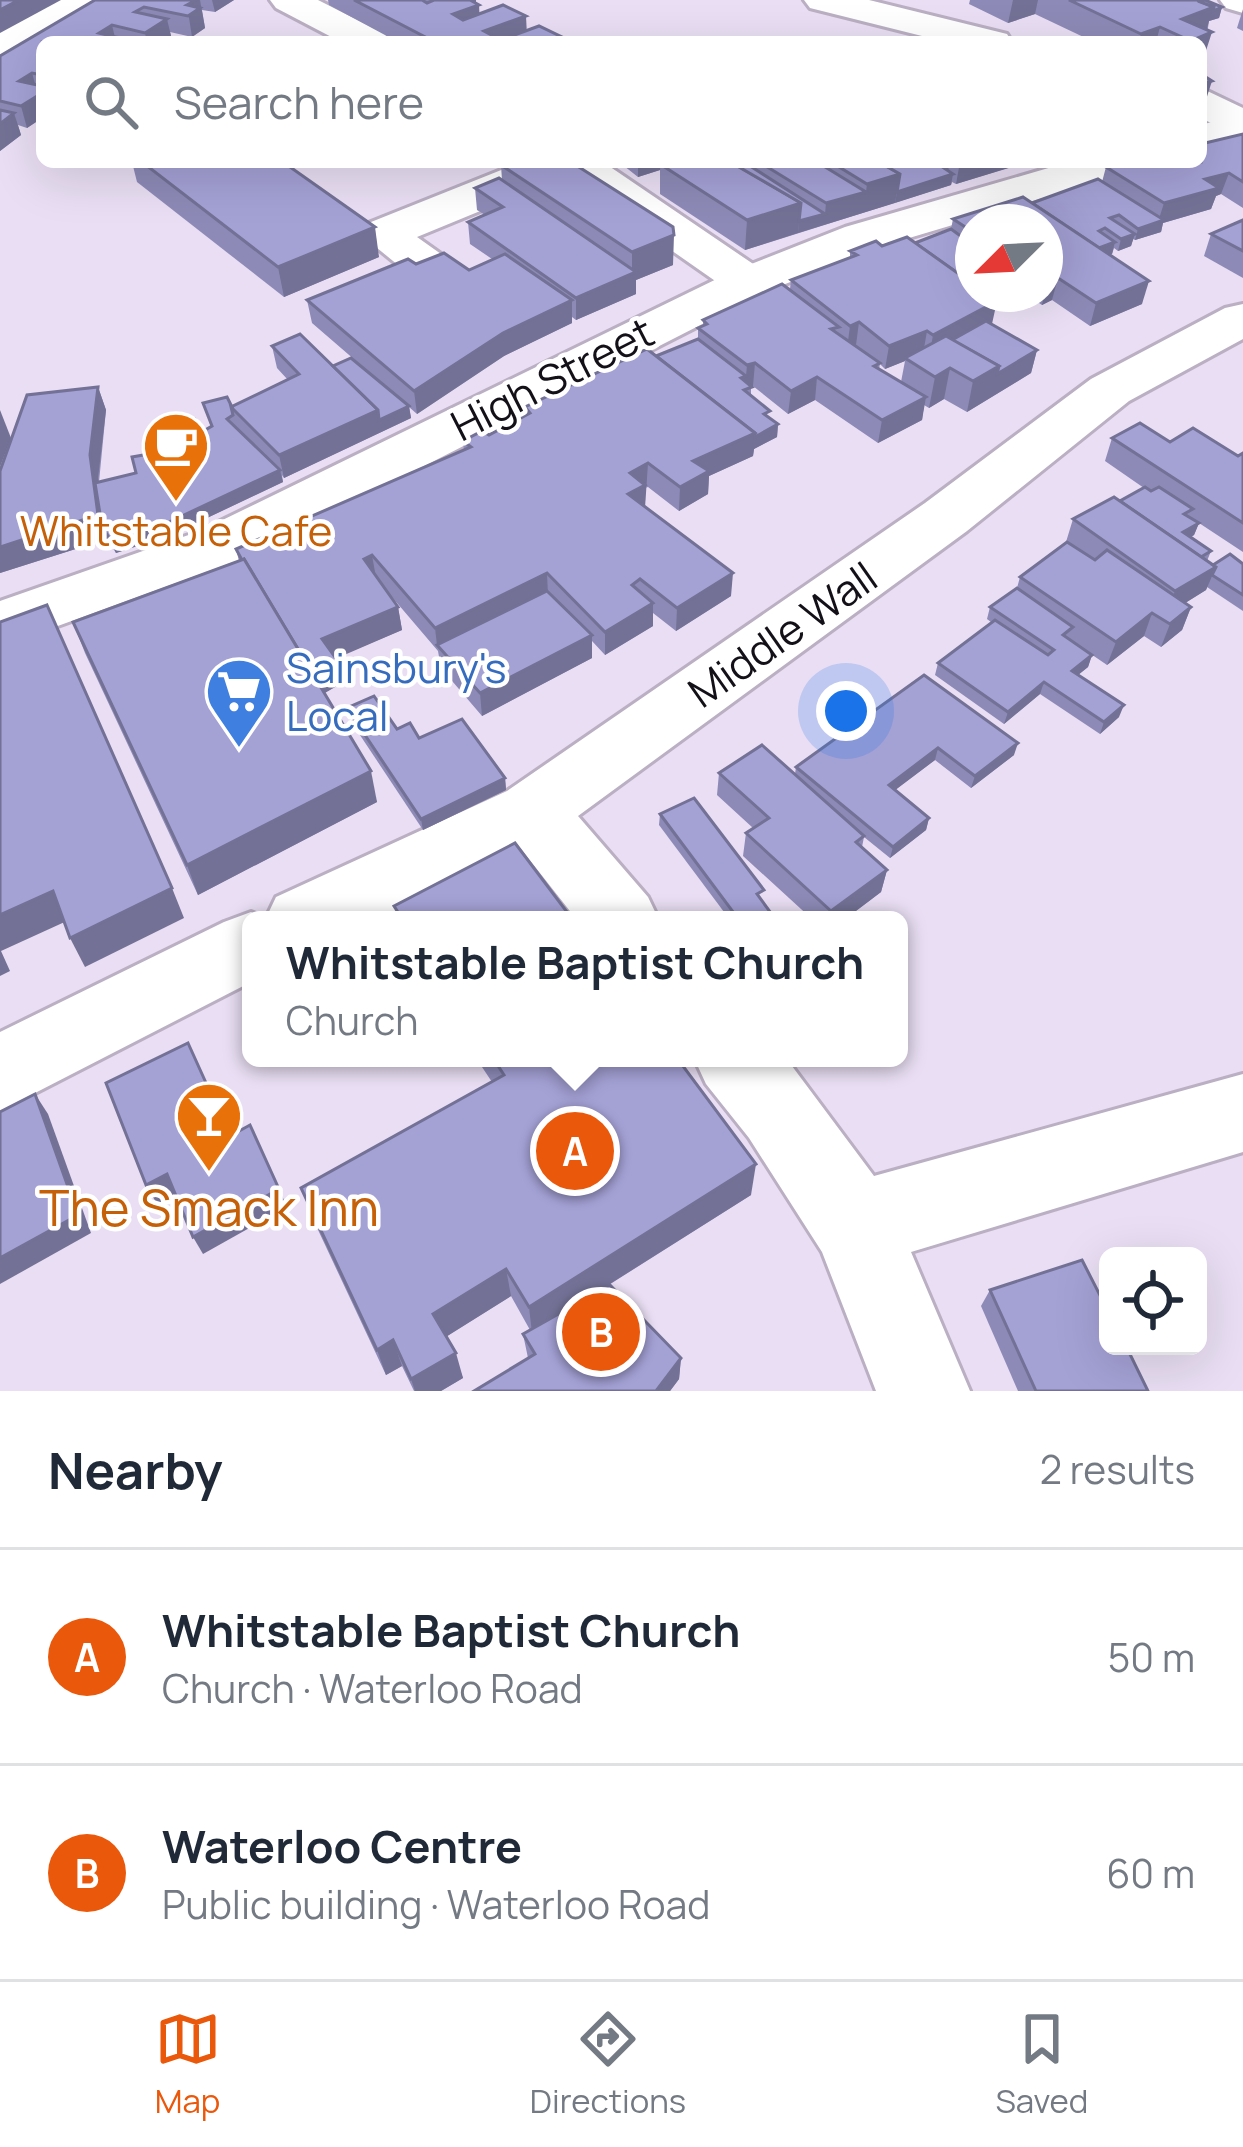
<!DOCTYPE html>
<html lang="en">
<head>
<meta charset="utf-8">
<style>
	:root { --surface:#fff; --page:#f2f2f3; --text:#1f2937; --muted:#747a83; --line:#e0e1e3; --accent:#ea580c }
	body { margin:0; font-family:Manrope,sans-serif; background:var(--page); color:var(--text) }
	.controls { position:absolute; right:36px; bottom:36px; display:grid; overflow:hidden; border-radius:18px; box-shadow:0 12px 48px #0002 }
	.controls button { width:108px; height:108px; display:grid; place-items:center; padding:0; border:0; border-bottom:3px solid var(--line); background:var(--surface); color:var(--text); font:60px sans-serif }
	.compass { position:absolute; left:955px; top:204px; width:108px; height:108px; border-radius:50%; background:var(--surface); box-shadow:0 12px 48px #0002; rotate:246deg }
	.you { position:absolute; left:846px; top:711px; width:42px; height:42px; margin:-30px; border:9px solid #fff; border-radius:50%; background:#1a73e8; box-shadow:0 0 0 18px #1a73e833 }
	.badge { display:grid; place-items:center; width:78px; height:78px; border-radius:50%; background:var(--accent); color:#fff; font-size:39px; font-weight:700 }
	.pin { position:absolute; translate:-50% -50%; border:6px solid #fff; box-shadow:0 3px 12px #0006 }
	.popup { position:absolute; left:242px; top:911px; width:666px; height:156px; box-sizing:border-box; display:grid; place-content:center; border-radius:18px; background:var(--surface); filter:drop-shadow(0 3px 9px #0005); font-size:39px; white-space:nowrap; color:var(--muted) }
	.popup b { font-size:45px; color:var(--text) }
	.popup::after { content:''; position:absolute; left:50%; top:100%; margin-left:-24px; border:24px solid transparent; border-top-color:var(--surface) }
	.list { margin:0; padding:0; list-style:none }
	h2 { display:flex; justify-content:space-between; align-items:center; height:156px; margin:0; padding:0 48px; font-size:51px }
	h2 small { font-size:39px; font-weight:400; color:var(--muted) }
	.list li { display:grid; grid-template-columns:78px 1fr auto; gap:36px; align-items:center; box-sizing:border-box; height:216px; padding:0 48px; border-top:3px solid var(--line) }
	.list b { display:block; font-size:45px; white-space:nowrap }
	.list p { margin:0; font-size:39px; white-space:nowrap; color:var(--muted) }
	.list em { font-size:39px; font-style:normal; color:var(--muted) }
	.icon { flex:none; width:66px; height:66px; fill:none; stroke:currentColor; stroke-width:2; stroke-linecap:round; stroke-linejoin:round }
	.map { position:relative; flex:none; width:1243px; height:1391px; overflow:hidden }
	.search { position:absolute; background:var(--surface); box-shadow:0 12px 48px #0002; left:36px; right:36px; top:36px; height:132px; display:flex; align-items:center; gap:30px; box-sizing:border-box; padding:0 42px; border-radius:18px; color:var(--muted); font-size:45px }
	.sheet { height:588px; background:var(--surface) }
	nav { display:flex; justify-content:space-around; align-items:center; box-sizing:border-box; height:168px; border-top:3px solid var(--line); background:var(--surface); font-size:33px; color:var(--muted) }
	nav a { display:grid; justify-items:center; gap:6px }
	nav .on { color:var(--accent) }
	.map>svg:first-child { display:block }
</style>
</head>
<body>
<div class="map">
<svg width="1243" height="1391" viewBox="0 0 1243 1391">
	<rect width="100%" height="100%" fill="#e9def3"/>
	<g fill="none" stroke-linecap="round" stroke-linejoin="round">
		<defs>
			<g id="minor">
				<path d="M58 0H104L98 8 0 60V32Z"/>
				<path d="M270 0H318L385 34 390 42H341L276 8Z"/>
				<path d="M804 0H869L1007 34 1012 42H946L810 8Z"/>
				<path d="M1220 0H1243V13L1226 8Z"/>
				<path d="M1201 88 1243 108V139L1201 118Z"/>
				<path d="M521 162H603L765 272 772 282 765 292 748 297 731 292 565 176 417 237 489 288 496 299 489 310 471 314 453 310 360 234 366 224Z"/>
				<path d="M1243 304V339L1129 401 967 531 578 816 648 897 659 920H577L521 849 376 920H251V982L0 1111V1032L224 922 251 912 266 918 276 897 507 791 925 503 1091 379 1225 308Z"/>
				<path d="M694 1058H786L874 1176 1243 1074V1152L911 1252 970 1391H876L822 1252 749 1138 706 1084Z"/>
			</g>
			<g id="major">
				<path d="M1243 113V139L1201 151V125Z"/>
				<path d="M1069 162H1139L1133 171 879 247 765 292 242 559 0 647V601L200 531 731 272 845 227Z"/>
			</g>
		</defs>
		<use href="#minor" stroke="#baafc3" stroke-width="6"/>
		<use href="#major" stroke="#baafc3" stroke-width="6"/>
		<use href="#minor" fill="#fff" fill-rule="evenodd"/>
		<use href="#major" fill="#fff" fill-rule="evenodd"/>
	</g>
	<g fill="#8d8ab7" fill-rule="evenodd">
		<path d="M95 0H234L215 12 202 10 205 28 192 37 170 32 172 40 168 42H42V118L27 128 18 125 21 135 0 151V56Z"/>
		<path d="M328 0H431L476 3 479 5V14L526 31 566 42H398L329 5Z"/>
		<path d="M970 0H1197L1222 7 1219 18 1209 21 1203 60 1201 42H1094L1035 14 1008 23 969 4Z"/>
		<path d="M1243 9V31L1237 28Z"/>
		<path d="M1243 134V208L1221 194 1216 196 1211 209 1163 223 1161 232 1135 240 1133 239 1131 246 1118 251 1114 248 1112 254 1109 255 1142 304 1090 326 1052 300 1042 305 1026 294H1045V222H973V294L993 298 991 324 1037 350 1031 373 967 412 944 399 929 408 924 405 922 420 878 443 815 400 788 414 753 386H751V396L769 418 778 424 777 437 754 449 753 456 709 476 708 494 679 511 648 487 645 488V507L731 596 676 631 653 613V626L605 655 592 641V658L482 716 441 668 438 651 386 590 398 607 402 630 335 658 342 683 324 693 377 802 198 895 85 653 73 622 239 561 236 549 464 450 463 441 489 435 525 416V407L698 339V328L703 326V320L790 289 791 280 850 258V251L915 243 951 229 953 219 1032 203 1102 182 1106 167ZM905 361 901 382 879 369 880 364 885 369Z"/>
		<path d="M132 162H283L379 257 284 297 137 182Z"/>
		<path d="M619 162H661V164L665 162H1027L956 184 952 182 951 185 745 250 660 194V170L638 177Z"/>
		<path d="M501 165 673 265 636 280V294L576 320 572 317V323L504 356 417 414 409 407 411 418 284 478 282 475 283 482 171 535 116 553 107 539 0 573V471L98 387 106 410 99 482 136 473 166 451 211 427 203 403 232 407 288 380 277 368 272 346 385 386 312 323 307 300 416 264 469 270 492 259 470 244 468 222 485 215 477 210 475 188 502 180Z"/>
		<path d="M1243 220V278L1204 256 1211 234Z"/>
		<path d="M1112 438 1170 442 1238 456 1243 453V552L1199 523 1194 535 1191 537 1211 551 1207 561 1213 565 1243 564V611L1207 587 1206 590 1185 603 1191 607 1182 630 1161 647 1144 636 1107 665 1069 639 1092 655 1088 667 1078 675 1119 717 1100 734 1040 694 1004 724 935 675 938 663 991 622 987 619 990 607 1017 588 1020 577 1066 542 1073 519 1120 501 1144 488 1105 461Z"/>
		<path d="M924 675 1014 755 971 788 935 760 895 790 929 818 926 830 890 858 864 837 862 847 887 870 881 892 844 920H813L743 856 746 833 753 828 717 795 719 773 795 774 796 767Z"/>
		<path d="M347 708 419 738 505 778 506 790 423 830 350 720Z"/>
		<path d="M660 814 776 920H730L659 825Z"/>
		<path d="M476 1058H677L751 1195 596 1293 681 1358 679 1379 670 1391H474L528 1358 523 1334 530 1330 511 1296 447 1336 463 1378 441 1391H414L402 1366 386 1375 312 1217 301 1188 492 1082Z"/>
		<path d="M990 1290 1148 1391H1018L981 1306Z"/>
	</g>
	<g fill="#737195">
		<path d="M19 0H61L0 33V10Z"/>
		<path d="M196 0H200L205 28 192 37 187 5Z"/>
		<path d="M212 0H234L215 12Z"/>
		<path d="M464 0H476V6L479 5 480 25 455 34 453 14Z"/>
		<path d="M1013 0H1038L1035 14 1008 23Z"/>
		<path d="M1214 7H1222L1219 18 1209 21 1205 35 1182 19Z"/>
		<path d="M526 16 527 36 485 42 484 31Z"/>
		<path d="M167 19 172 40 168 42H147L145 33Z"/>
		<path d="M112 25 116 42 99 33Z"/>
		<path d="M1160 27 1156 42H1139L1141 34Z"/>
		<path d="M1212 32 1203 60 1201 61V42L1191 41Z"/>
		<path d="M32 73 38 94 19 81Z"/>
		<path d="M1212 81 1203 109 1201 110V84Z"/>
		<path d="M42 93V118L27 128 21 106Z"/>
		<path d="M14 113 21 135 0 151V124Z"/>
		<path d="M648 162H661L660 170 638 177V165Z"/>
		<path d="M960 162H1013L1012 167 956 184Z"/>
		<path d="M949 166 947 176 953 174 951 185 895 203 897 192Z"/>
		<path d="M1229 173 1221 194 1216 196 1211 209 1163 223 1161 232 1135 240 1138 229 1158 222 1164 203 1205 179Z"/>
		<path d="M900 174 895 203 798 233 799 221 825 214 826 203 866 192 867 184Z"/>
		<path d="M801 203 798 233 745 250 747 220Z"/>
		<path d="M375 227 379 257 284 297 278 267Z"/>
		<path d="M1135 234 1131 246 1118 251 1121 239Z"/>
		<path d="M674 235 673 265 636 280V294L576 320V298L632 274V252Z"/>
		<path d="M1115 242 1112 254 1095 259 1098 248Z"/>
		<path d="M1058 278 1052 300 1042 305 1047 282Z"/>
		<path d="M1149 281 1142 304 1090 326 1096 303Z"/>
		<path d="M572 300V323L504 356 417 414 414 391 503 333Z"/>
		<path d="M997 301 992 324 929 358 933 335Z"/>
		<path d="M859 322 856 345 847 349 850 326Z"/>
		<path d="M927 331 923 354 905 358V361L885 369 889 346Z"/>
		<path d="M1037 350 1031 373 967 412 973 381 999 366Z"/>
		<path d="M755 363 753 386 740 390 741 378 746 376 747 365Z"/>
		<path d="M950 368 944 399 929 408 935 377Z"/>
		<path d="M817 377 815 400 788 414 791 391Z"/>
		<path d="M98 387 106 410 98 478 106 532 102 526 107 539 0 573V547L90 455Z"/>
		<path d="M926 397 922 420 878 443 882 420Z"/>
		<path d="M409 406 411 418 284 478 279 455 378 410Z"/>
		<path d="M0 410 11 438 0 467Z"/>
		<path d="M778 424 777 437 754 449 753 456 709 476 708 494 679 511 680 487 693 461Z"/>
		<path d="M648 463 645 508 628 518 630 473Z"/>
		<path d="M280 470 283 482 171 535 116 553 111 541Z"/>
		<path d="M1199 523 1194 535 1178 544 1183 532Z"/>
		<path d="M372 555 376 578 364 559Z"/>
		<path d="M1216 567 1206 590 1166 615 1175 591Z"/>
		<path d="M547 573 548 596 437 645 435 628Z"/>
		<path d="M733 573 731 596 676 631 677 608Z"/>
		<path d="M653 603V626L605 655V632Z"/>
		<path d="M398 607 402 630 328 662 322 639Z"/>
		<path d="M1191 607 1182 630 1161 647 1170 624Z"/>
		<path d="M1152 613 1144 636 1107 665 1116 642Z"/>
		<path d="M592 635V658L482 716 480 693Z"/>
		<path d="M1092 655 1088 667 1068 683 1072 671Z"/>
		<path d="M337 660 342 683 318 697 312 674Z"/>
		<path d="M1044 682 1040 694 1004 724 1008 712Z"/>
		<path d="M1124 705 1119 717 1100 734 1104 722Z"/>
		<path d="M1018 743 1014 755 971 788 975 776Z"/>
		<path d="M938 748 935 760 886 797 889 785Z"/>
		<path d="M371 771 377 802 198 895 187 865Z"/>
		<path d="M505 778 506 790 423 830 421 819Z"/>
		<path d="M929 818 926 830 890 858 893 847Z"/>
		<path d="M887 870 881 892 844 920H829L831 911Z"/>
		<path d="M172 888 184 918 85 967 70 938Z"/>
		<path d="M53 891 69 920 1 951 10 971 0 976V915Z"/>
		<path d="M35 1094 48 1114 91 1233 0 1284V1258Z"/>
		<path d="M756 1164 751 1195 532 1333 529 1307Z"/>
		<path d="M167 1174 178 1192 157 1204 146 1185Z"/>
		<path d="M279 1189 287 1207 203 1254 193 1237Z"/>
		<path d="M506 1269 511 1296 441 1340 433 1314Z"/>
		<path d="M393 1340 402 1366 386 1375 377 1350Z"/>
		<path d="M456 1353 463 1378 441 1391H415L411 1379Z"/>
		<path d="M681 1358 679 1379 670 1391H656Z"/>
	</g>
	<g fill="#a4a1d5" stroke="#737195" stroke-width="3">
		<path d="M0 0H19L0 10Z"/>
		<path d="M95 0H196L187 5 200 8 188 16 144 7 135 12 167 19 145 33 112 25 99 33 133 41 132 42H42V75L32 73 19 81 42 86V93L21 106 0 101V56Z"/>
		<path d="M354 0H422L427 3 434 0H470L479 5 453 14 463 20 503 5 526 16 484 31 501 40 539 26 566 39 559 42H435Z"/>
		<path d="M1069 0H1197L1214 7 1182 19 1212 32 1191 41 1160 27 1141 34Z"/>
		<path d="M1205 0 1222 7 1213 11 1214 7 1198 1Z"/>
		<path d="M1201 74 1212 81 1201 84Z"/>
		<path d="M0 110 14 113 0 124Z"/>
		<path d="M1243 134V182L1229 173 1205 179 1219 188 1164 203 1106 167 1127 162H1201V144Z"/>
		<path d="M142 162H283L375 227 278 267Z"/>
		<path d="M509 162H571L673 227 674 235 632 252 501 165Z"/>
		<path d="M665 162H731L801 203 747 220 660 164Z"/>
		<path d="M759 162H817L866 192 826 203Z"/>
		<path d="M831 162H879L900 174 867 184Z"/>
		<path d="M879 162H943L949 166 944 168 953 174 897 192 900 174Z"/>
		<path d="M747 164 825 214 799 221 801 203 739 167Z"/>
		<path d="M499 178 636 272 576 298 468 222 503 207 475 188Z"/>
		<path d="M1098 179 1164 220 1138 229 1119 215 1110 218 1135 234 1121 239 1105 228 1099 231 1115 242 1099 248 1032 203Z"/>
		<path d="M1023 197 1149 281 1096 303 1058 278 1047 282 1045 281V222H973V232L953 219Z"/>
		<path d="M1243 220V251L1211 234Z"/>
		<path d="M951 229 973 245V270L971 271 973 273V284L915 243Z"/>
		<path d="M907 237 973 284V294H987L997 301 933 335 927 331 889 346 859 322 850 326 791 280 857 255 850 251 876 241 882 246Z"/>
		<path d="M444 253 469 270 505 254 572 300 503 333 414 391 307 300 408 259 416 264Z"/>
		<path d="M782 284 839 327 831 329 880 363 874 366 926 397 882 420 817 377 791 391 755 363 747 365 698 328 707 324 703 320Z"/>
		<path d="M986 321 1037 350 997 374 999 366 952 340Z"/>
		<path d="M300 334 378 410 279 455 231 407 299 374 272 346Z"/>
		<path d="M946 336 999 366 973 381 950 368 935 377 905 358Z"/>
		<path d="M698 339 746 376 741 378 752 387 744 390 770 411 764 414 778 424 755 437V433L656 356Z"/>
		<path d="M647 349 755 433 693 461 709 471 680 487 648 463 630 473 645 485 628 494 733 573 677 608 640 579 632 585 653 603 605 632 547 573 435 628 372 555 364 559 398 607 322 639 337 660 313 674 244 559 242 560 236 549 471 447 463 441 482 431 489 435 530 413 525 407Z"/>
		<path d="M351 358 409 406 379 420 378 410 333 366Z"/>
		<path d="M98 387 90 455 98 515 0 547V471L27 395Z"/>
		<path d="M227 397 233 409 231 407 233 415 227 419 280 470 167 523 111 541 102 526 95 483 136 473 132 457 166 451 164 432 195 419 205 430 212 426 203 403Z"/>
		<path d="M1140 423 1170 442 1193 428 1238 456 1243 453V523L1112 438Z"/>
		<path d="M1145 487 1151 491 1159 487 1193 509 1184 514 1199 523 1183 532 1211 551 1201 557 1120 501Z"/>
		<path d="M1114 497 1216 567 1175 591 1073 519Z"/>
		<path d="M1067 542 1095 560 1107 550 1191 607 1170 624 1152 613 1116 642 1020 577Z"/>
		<path d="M1230 554 1243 564V595L1212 575 1216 567 1213 565Z"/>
		<path d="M244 559 371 771 187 865 73 622Z"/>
		<path d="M1017 588 1073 627 1063 635 1092 655 1072 671 1124 705 1104 722 1044 682 1008 712 938 663 995 620 1048 655 1054 650 990 607Z"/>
		<path d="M547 591 592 635 480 693 437 645Z"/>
		<path d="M47 605 172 888 70 938 53 891 0 915V622Z"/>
		<path d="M924 675 1018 743 975 776 938 748 889 785 929 818 893 847 796 767Z"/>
		<path d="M374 696 397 729 410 723 419 738 462 719 505 778 421 819 347 708Z"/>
		<path d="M762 745 864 836 856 842 887 870 831 911 746 833 769 818 719 773Z"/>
		<path d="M694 798 764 890 757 894 776 920H739L660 814Z"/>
		<path d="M515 843 573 920H403L394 906Z"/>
		<path d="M188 1043 230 1136 250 1125 279 1189 193 1237 167 1174 146 1185 106 1083Z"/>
		<path d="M493 1058H677L756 1164 529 1307 506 1269 433 1314 456 1353 411 1379 393 1340 377 1350 301 1188 504 1075Z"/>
		<path d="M35 1094 78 1215 0 1258V1112Z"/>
		<path d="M1082 1260 1108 1311V1346H1126L1148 1391H1036L990 1290Z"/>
		<path d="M610 1285 681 1358 656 1391H474L535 1354 523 1334Z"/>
	</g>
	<defs>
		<symbol id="cafe-pin" viewBox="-11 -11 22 30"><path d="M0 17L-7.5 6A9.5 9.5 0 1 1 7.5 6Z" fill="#e8710a" stroke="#fff"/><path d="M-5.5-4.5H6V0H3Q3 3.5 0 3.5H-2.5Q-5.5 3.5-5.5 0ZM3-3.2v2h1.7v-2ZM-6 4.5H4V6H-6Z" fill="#fff"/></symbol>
		<symbol id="supermarket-pin" viewBox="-11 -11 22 30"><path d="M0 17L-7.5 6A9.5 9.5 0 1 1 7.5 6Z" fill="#3f7fe0" stroke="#fff"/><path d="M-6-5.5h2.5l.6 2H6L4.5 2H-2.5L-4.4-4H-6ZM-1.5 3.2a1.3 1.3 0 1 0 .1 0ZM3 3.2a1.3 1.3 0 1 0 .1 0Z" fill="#fff"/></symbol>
		<symbol id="bar-pin" viewBox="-11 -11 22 30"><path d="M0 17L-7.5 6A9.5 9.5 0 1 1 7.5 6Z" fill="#e8710a" stroke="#fff"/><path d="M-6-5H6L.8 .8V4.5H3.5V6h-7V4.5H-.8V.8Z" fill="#fff"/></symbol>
	</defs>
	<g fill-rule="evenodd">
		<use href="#cafe-pin" x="138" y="407" width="76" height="104"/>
		<use href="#supermarket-pin" x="201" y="653" width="76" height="104"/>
		<use href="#bar-pin" x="171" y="1077" width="76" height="104"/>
	</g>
	<g text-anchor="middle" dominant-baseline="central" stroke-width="9" stroke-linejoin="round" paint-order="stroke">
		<g font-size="42" fill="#141017" stroke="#fff">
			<text transform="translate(552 378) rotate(-27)">High Street</text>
			<text transform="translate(782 634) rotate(-35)">Middle Wall</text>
		</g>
		<g font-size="42" fill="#c56008" stroke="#fff">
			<text x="176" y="530">Whitstable Cafe</text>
		</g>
		<g font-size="42" fill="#366cbe" stroke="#fff" text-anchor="start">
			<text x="286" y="667">Sainsbury's<tspan x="286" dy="48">Local</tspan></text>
		</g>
		<g font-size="51" fill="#c56008" stroke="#fff">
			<text x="209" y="1206">The Smack Inn</text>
		</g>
	</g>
</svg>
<div class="controls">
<button><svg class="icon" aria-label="locate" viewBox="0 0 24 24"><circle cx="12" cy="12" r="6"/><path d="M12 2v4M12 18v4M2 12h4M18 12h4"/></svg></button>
</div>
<svg class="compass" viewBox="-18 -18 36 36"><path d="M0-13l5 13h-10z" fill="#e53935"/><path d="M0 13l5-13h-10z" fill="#747a83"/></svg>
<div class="you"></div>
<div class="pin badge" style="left:575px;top:1151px">A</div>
<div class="popup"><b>Whitstable Baptist Church</b>Church</div>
<div class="pin badge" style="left:601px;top:1332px">B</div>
<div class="search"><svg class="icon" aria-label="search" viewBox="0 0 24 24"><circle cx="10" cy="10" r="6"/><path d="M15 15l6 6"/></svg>Search here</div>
</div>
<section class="sheet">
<h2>Nearby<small>2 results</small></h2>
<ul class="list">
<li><span class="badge">A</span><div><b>Whitstable Baptist Church</b><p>Church · Waterloo Road</p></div><em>50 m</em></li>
<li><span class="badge">B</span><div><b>Waterloo Centre</b><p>Public building · Waterloo Road</p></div><em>60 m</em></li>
</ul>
</section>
<nav>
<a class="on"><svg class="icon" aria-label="map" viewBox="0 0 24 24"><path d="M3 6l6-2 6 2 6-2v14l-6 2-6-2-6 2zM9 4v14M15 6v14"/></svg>Map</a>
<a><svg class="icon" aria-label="directions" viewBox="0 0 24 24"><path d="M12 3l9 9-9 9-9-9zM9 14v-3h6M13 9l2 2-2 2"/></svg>Directions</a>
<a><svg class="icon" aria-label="saved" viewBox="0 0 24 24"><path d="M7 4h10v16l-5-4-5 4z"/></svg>Saved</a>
</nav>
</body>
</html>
